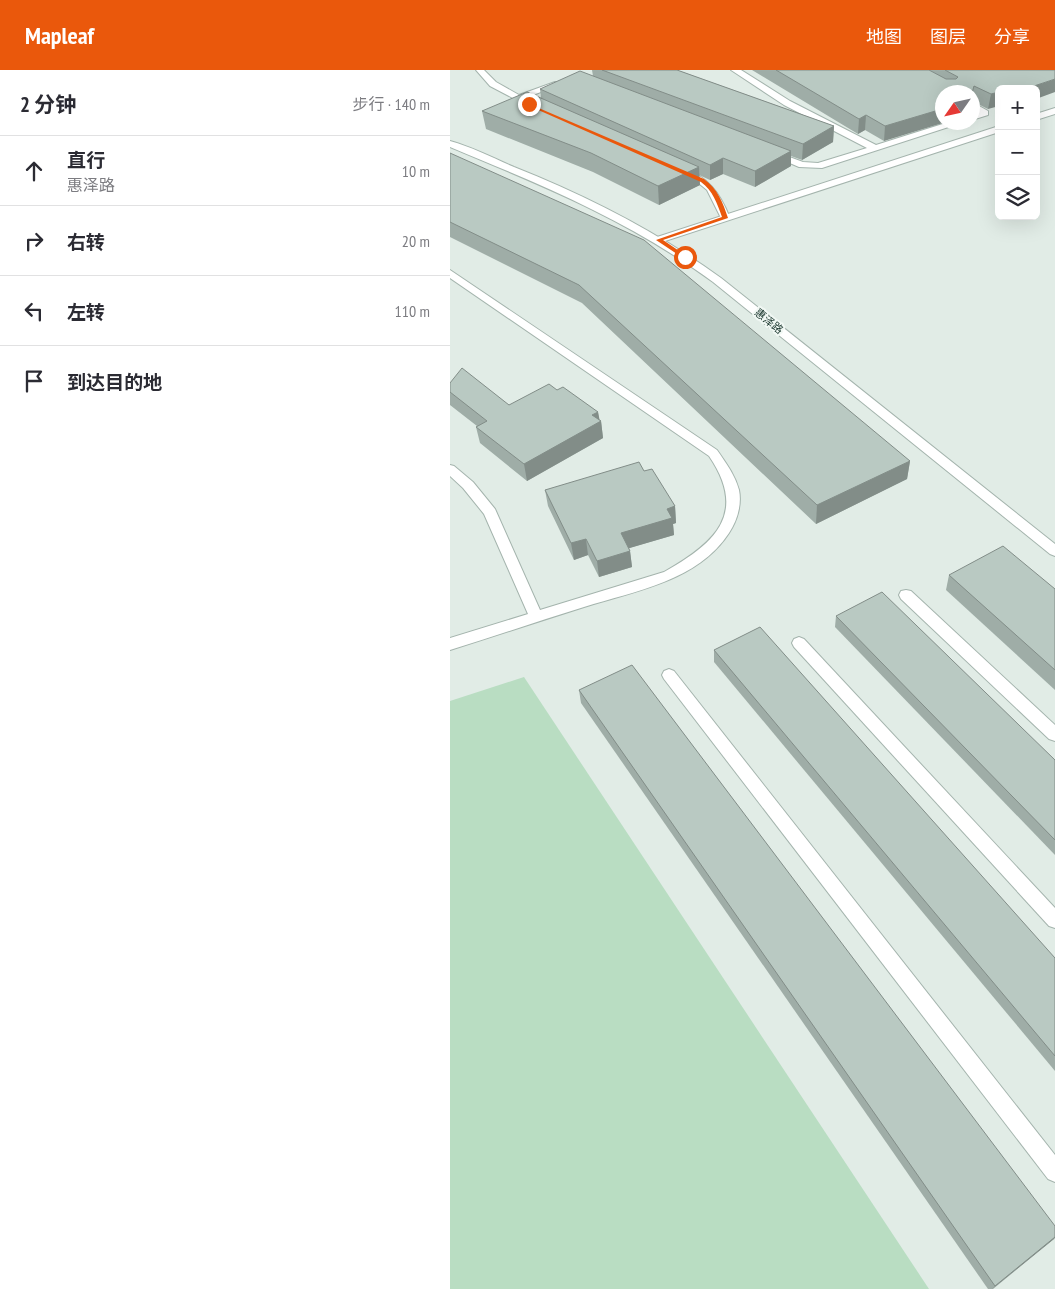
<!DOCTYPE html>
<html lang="zh">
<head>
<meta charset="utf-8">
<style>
	:root { --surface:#fff; --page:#f2f2f3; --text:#2b2b33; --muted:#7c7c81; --line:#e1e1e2; --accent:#ea580c }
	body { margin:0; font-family:"PT Sans Narrow","Noto Sans SC",sans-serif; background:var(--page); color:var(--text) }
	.controls { position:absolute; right:15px; top:15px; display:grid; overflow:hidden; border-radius:8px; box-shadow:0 5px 20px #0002 }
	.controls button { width:45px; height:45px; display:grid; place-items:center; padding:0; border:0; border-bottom:1px solid var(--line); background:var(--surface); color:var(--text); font:25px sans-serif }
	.compass { position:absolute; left:485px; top:15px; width:45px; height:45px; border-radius:50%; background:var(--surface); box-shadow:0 5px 20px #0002; rotate:236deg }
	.stop { position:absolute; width:15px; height:15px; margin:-11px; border:4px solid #ea580c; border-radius:50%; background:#fff }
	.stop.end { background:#ea580c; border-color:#fff; box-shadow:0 1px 5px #0008 }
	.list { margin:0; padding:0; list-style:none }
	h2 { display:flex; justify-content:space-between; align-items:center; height:65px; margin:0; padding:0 20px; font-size:21px }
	h2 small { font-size:16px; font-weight:400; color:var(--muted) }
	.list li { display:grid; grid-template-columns:32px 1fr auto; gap:15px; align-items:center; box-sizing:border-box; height:70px; padding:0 20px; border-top:1px solid var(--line) }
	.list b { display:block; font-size:19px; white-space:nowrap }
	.list p { margin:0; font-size:16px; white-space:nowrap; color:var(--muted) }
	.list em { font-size:16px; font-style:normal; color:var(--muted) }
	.icon { flex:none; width:28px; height:28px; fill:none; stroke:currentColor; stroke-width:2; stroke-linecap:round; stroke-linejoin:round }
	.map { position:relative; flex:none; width:605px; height:1219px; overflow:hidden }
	header { display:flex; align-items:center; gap:30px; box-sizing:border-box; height:70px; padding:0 25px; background:var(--accent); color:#fff }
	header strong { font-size:24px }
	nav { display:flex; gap:28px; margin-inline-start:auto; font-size:18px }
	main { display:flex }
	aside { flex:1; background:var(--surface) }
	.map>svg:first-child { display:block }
</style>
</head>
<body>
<header>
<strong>Mapleaf</strong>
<nav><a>地图</a><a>图层</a><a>分享</a></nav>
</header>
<main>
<aside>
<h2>2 分钟<small>步行 · 140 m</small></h2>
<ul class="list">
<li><svg class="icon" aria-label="ahead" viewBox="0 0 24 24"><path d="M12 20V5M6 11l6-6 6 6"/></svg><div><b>直行</b><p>惠泽路</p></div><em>10 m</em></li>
<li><svg class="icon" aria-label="right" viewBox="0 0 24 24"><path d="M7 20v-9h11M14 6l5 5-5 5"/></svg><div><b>右转</b></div><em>20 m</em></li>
<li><svg class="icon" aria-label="left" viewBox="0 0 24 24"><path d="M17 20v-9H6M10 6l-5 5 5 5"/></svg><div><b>左转</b></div><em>110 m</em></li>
<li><svg class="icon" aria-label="arrive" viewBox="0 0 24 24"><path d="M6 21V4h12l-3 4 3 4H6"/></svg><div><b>到达目的地</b></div></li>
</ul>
</aside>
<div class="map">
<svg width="605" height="1219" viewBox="0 0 605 1219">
	<rect width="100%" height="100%" fill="#e1ece6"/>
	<path fill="#b9ddc2" d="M74 607 479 1219H0V631Z"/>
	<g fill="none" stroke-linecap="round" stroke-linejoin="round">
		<defs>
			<g id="service">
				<path d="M26 0H34L46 12 69 25 105 12 112 14 75 28 82 33 78 36 40 16Z"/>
				<path d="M281 0H291L340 31 426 75 499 52H514L372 98 349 97 319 84 323 81 353 92 368 93 417 78 334 35Z"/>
				<path d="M522 32 538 41V45L522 50V45L529 42 522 38Z"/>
				<path d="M231 98C258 106 270 123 280 148L278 150H272L257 120 246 111 228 103V99Z"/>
				<path d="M0 200 267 380C276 393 285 405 289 420 292 435 287 451 279 463 248 511 185 521 134 537 89 551 45 566 0 580V568L78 544 34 444 13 418 0 406V395L4 396 23 412 45 439 90 540 214 502C266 473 298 443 259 386L0 208Z"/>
				<path d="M456 520 461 521 605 655V671L599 669 451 529 449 525 451 521Z"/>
				<path d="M349 567 354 569 605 838V858L599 856 344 577 342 573 344 569Z"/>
				<path d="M219 599 224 601 605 1085V1112L598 1109 214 609 212 605 214 601Z"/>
			</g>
			<g id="minor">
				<path d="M605 38V44L586 50V44Z"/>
				<path d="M549 56V62L212 172H204L203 170 204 168Z"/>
			</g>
			<path id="tertiary" d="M0 71C22 77 43 88 64 97 137 126 206 161 271 208L605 474V486L600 484 263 212C178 150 96 117 0 77Z"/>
		</defs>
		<use href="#service" stroke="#a4b4ad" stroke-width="2"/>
		<use href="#minor" stroke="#a4b4ad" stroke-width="2"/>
		<use href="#tertiary" stroke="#a4b4ad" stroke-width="2"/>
		<use href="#service" fill="#fff" fill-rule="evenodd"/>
		<use href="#minor" fill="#fff" fill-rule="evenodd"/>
		<use href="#tertiary" fill="#fff" fill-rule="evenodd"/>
	</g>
	<g fill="#9fada7">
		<path d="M142 0H227L384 56 383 72 352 90 341 86V96L305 117 273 104 260 110 249 105 250 115 209 135 143 102 36 59 32 41 91 28 90 19 143 6Z"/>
		<path d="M302 0H605L586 19H549L538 39 526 33 525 42 522 43V22L434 71 415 60 408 64Z"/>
		<path d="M0 83 460 391 457 409 366 454 132 233 0 167Z"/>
		<path d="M0 313 59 335 107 320 148 342 149 350 151 351 153 368 77 411 30 373 26 357 27 356 0 335Z"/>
		<path d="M194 401 225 436 226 453 223 454 224 465 179 478 180 481 182 497 149 507 138 485 124 490 98 436 95 420Z"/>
		<path d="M499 505 605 519V620L496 520Z"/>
		<path d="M386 546 605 690V785L385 557Z"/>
		<path d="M264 580 605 888V1001L264 592Z"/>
		<path d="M129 620 605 1168 543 1219H538L131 633Z"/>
	</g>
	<g fill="#828d88">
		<path d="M605 9V22L586 29V19H575Z"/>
		<path d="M549 22V36L538 39 541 24Z"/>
		<path d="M527 27 525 42 522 43V30Z"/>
		<path d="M492 39V52H496L434 71 435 56Z"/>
		<path d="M416 45 415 60 408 64 409 49Z"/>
		<path d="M384 56 383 72 352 90 353 74Z"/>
		<path d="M341 81V96L305 117V101Z"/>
		<path d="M273 88V104L260 110V95Z"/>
		<path d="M249 97 250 115 209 135 208 116Z"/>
		<path d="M148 342 150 352 151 351 153 368 77 411 74 394 142 345Z"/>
		<path d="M460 391 457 409 366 454 367 435Z"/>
		<path d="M225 436 226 453 223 454 224 465 173 480 171 463 217 439Z"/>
		<path d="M136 469 138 485 124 490 121 473Z"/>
		<path d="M180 481 182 497 149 507 147 491Z"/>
		<path d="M605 1167 604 1169 542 1219 545 1216Z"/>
	</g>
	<g fill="#b9c9c2" stroke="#828d88">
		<path d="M152 0H227L384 56 353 74Z"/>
		<path d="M326 0H479L496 9H506L508 7 495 0H605V9L575 19H549V22L541 24 524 16 522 23 492 22V39L435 56 416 45 409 49Z"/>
		<path d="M130 1 341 81 305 101 273 88 260 95 90 19Z"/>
		<path d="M77 22 249 97 208 116 141 83 32 41Z"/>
		<path d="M522 23 527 27 522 30Z"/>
		<path d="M0 83 194 170 460 391 367 435 129 215 0 152Z"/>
		<path d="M12 298 59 335 99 314 107 320 113 317 148 342 142 345 151 351 74 394 26 357 37 351 0 322V313Z"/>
		<path d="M189 392 194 401 202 399 225 436 217 439 222 448 171 463 180 481 147 491 136 469 121 473 95 420Z"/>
		<path d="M553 476 605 519V600L499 505Z"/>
		<path d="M432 522 605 690V770L386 546Z"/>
		<path d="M310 557 605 888V986L264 580Z"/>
		<path d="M182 595 605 1156V1167L545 1216 129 620Z"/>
	</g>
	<path fill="#ea580c" d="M77 33 254 109C268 119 273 133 278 148L213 170 238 187 233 188 206 170 272 147C267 133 263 121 251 112L77 35Z"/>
	<g text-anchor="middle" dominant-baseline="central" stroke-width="4" stroke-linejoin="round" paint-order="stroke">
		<g font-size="11" fill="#213d34" stroke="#f1f8f4">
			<text transform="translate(319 251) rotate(39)">惠泽路</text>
		</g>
	</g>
</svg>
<div class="controls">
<button>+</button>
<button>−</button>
<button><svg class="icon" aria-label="layers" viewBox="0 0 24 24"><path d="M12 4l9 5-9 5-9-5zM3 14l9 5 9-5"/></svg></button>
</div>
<svg class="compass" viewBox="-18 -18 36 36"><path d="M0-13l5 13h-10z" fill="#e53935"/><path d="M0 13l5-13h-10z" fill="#7c7c81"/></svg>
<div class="stop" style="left:235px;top:187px"></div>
<div class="stop end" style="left:79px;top:34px"></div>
</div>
</main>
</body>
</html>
